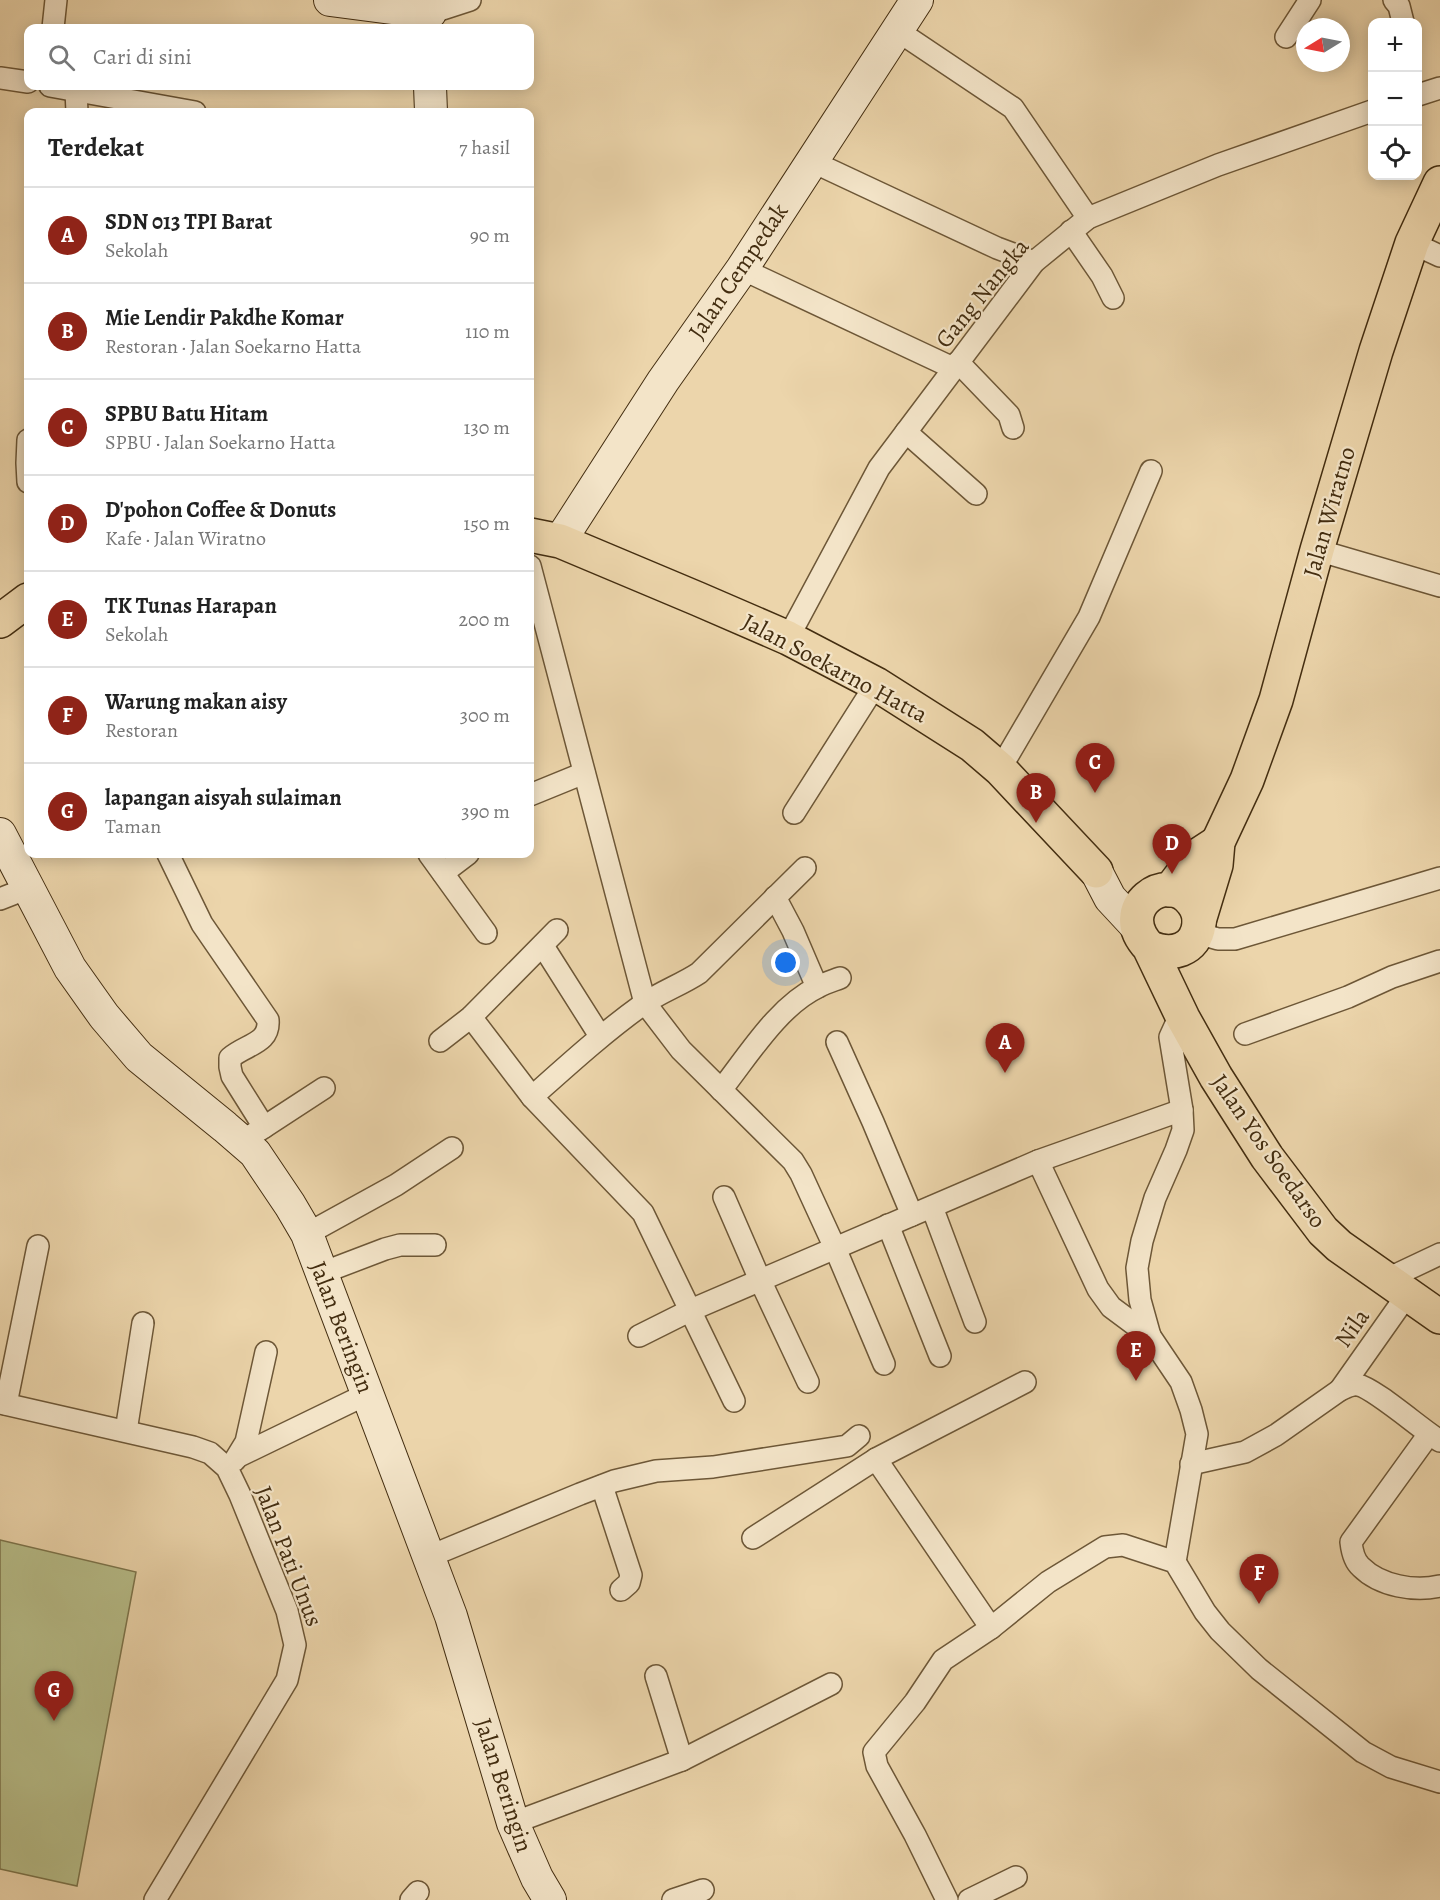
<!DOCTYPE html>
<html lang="id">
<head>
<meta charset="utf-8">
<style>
	:root { --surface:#fff; --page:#f2f2f2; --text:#222; --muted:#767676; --line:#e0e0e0; --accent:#8f2418 }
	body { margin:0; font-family:Alegreya,serif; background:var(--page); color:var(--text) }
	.controls { position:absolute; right:18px; top:18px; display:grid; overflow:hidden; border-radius:12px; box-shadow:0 3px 15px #0003 }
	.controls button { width:54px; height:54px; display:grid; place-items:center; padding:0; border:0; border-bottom:2px solid var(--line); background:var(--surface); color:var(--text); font:30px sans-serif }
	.compass { position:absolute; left:1296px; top:18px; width:54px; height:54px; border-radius:50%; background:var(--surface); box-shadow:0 3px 15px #0003; rotate:260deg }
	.you { position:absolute; left:786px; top:963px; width:21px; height:21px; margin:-15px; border:4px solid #fff; border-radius:50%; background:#1a73e8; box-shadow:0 0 0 9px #1a73e833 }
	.badge { display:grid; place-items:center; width:39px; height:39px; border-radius:50%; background:var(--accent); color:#fff; font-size:20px; font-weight:700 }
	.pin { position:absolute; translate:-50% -50px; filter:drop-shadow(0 2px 3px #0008) }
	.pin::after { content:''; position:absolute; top:32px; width:21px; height:18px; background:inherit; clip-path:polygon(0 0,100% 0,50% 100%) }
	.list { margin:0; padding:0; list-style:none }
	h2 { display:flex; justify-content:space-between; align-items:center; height:78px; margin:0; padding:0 24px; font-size:26px }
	h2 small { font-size:20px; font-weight:400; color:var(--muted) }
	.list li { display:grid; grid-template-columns:39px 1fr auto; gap:18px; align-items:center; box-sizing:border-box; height:96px; padding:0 24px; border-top:2px solid var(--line) }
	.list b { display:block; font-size:22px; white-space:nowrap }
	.list p { margin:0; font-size:20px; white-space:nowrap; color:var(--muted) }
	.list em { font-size:20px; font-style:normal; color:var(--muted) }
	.icon { flex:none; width:33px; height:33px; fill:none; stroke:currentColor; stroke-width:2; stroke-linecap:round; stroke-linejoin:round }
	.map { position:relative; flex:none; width:1440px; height:1900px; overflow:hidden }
	.search { position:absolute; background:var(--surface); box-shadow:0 3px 15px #0003; left:24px; top:24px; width:510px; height:66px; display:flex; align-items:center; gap:15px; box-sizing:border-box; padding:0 21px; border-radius:12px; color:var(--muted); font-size:22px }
	.panel { position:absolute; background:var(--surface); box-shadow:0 3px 15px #0003; left:24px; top:108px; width:510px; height:750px; border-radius:12px }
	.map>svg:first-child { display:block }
</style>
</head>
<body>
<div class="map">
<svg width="1440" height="1900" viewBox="0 0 1440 1900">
	<rect width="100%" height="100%" fill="#ecd5ab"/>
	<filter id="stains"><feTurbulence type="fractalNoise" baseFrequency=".00333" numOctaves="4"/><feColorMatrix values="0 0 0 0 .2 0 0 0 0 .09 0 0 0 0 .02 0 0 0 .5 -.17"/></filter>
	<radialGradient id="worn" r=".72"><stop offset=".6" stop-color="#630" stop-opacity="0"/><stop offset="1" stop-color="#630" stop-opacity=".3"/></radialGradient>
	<path fill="#b7bd89" stroke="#7d754c" stroke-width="1.5" d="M0 1540 136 1572 77 1886 0 1869Z"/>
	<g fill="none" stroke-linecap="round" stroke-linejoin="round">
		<defs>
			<g id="street">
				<path d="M1394 0 1399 6 1403 22"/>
				<path d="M430 13 470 0"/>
				<path d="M53 28 56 0"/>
				<path d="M898 31 1013 108 1088 218"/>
				<path d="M1286 37 1310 0"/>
				<path d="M0 78 28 82"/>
				<path d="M50 86 195 112"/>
				<path d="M76 91 77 112"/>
				<path d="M1418 95 1440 88"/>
				<path d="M811 161 997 248 1034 262"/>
				<path d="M1071 231 1102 276 1113 298"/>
				<path d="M1412 243 1440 256"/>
				<path d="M742 269 953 368"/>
				<path d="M958 362 1009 415 1013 428"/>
				<path d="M906 432 976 494"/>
				<path d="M28 440 27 463 28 482"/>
				<path d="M1317 550 1440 586"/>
				<path d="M530 566 645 1003 681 1050 793 1161 801 1174 835 1248 884 1364"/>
				<path d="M788 638 879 468 1034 262 1088 218 1218 165 1372 111"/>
				<path d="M1000 769 1089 617 1151 471"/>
				<path d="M530 795 584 773"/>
				<path d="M794 813 876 684"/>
				<path d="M168 854 202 924 268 1020C270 1044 246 1044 230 1058V1067L232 1076 264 1127"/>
				<path d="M429 854 486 933"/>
				<path d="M443 873 468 854"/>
				<path d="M775 897 793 931 817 987"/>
				<path d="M0 899 28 888"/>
				<path d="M1197 933 1218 939H1235L1440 878"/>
				<path d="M543 946 600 1036"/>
				<path d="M471 1017 532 1097 643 1213 734 1401"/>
				<path d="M1245 1034 1348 997 1392 977 1440 961"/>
				<path d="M440 1041 471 1017 557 930"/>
				<path d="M837 1042 873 1122 912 1215"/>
				<path d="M721 1090C748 1056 778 1006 818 987 825 983 832 981 840 978"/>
				<path d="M532 1097C568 1065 603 1033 642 1005 660 992 681 985 699 973L805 868"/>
				<path d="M252 1135 324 1088"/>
				<path d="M1038 1161 1098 1289 1111 1307 1150 1336"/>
				<path d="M724 1197 760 1280 808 1382"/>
				<path d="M932 1207 975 1322"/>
				<path d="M888 1225 940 1356"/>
				<path d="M307 1234 396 1185 452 1148"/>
				<path d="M322 1273 385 1249 400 1245H435"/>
				<path d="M1385 1280 1440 1254"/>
				<path d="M639 1336 691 1310 1038 1161 1182 1110"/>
				<path d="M1340 1390 1407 1295"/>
				<path d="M0 1403 193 1447 210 1453 227 1468 240 1495 287 1611 295 1645 287 1680 155 1900"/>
				<path d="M6 1404 38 1246"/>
				<path d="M126 1431 143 1323"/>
				<path d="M1429 1434 1351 1542C1352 1551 1354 1561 1361 1567 1380 1586 1415 1592 1440 1586"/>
				<path d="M239 1456 367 1394"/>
				<path d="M876 1459 991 1628"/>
				<path d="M235 1460 246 1442 266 1352"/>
				<path d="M1191 1464 1245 1452 1276 1435 1340 1390C1345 1388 1351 1384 1358 1385 1374 1388 1422 1430 1440 1441"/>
				<path d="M602 1486 631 1575 629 1583 621 1590"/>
				<path d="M753 1538 876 1459 1025 1382"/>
				<path d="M428 1557 580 1494 614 1481 656 1471 713 1467 847 1446 859 1436"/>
				<path d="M1175 1562 1197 1434 1191 1410 1181 1382 1150 1336 1140 1300 1137 1268 1142 1241 1155 1198 1176 1150 1183 1130 1182 1110 1170 1037 1176 1024 1183 1018"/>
				<path d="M656 1676 682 1760"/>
				<path d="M513 1823 682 1760 831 1684"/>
				<path d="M411 1900 418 1892"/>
				<path d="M673 1900 703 1890"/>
				<path d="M947 1900 915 1835 877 1766 874 1752 915 1702 943 1660 991 1628 1048 1582 1105 1547 1123 1545 1175 1562 1205 1612 1220 1631 1259 1669 1363 1752 1391 1767 1440 1782"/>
				<path d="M969 1900 1016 1877"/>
			</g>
			<g id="secondary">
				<path d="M330 0 430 13"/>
				<path d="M430 86 431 112"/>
				<path d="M560 541 663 381 742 269 917 0"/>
				<path d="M0 834 70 968 104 1016 139 1057 225 1127 255 1153 290 1205 307 1234 451 1616 513 1823 537 1878 550 1900"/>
				<path d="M1096 871 1110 898 1136 926"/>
			</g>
			<g id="primary">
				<path d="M530 535 560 541 698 599 788 638 876 684 972 745 1000 769 1096 871"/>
				<path d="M0 621 28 600"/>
			</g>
			<g id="highway">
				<path d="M1170 890 1195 857 1218 842"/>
				<path d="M1199 921 1216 865 1218 842 1247 780 1276 700 1317 550 1376 351 1412 243 1440 183"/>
				<path d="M1149 947C1171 957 1196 951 1199 924 1200 917 1197 908 1192 902 1167 869 1112 908 1149 947L1183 1018 1216 1077 1267 1157 1323 1231 1339 1246 1440 1317"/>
			</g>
		</defs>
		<use href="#street" stroke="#6d5737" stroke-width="24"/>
		<use href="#secondary" stroke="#432d10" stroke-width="34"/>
		<use href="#primary" stroke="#432d10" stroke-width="36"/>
		<use href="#highway" stroke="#432d10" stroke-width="36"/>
		<use href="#street" stroke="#f3e4c8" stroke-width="21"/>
		<use href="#secondary" stroke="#f3e4c8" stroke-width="32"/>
		<use href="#primary" stroke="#ecd5ab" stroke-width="33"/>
		<use href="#highway" stroke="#ecd5ab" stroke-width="33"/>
	</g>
	<g text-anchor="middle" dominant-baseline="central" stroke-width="4.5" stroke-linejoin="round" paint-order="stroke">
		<g font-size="24" fill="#432d10" stroke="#f3e4c8">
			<text transform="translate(738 271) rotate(-56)">Jalan Cempedak</text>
			<text transform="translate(982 293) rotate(-51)">Gang Nangka</text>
			<text transform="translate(1329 512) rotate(-74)">Jalan Wiratno</text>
			<text transform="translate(835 668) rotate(28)">Jalan Soekarno Hatta</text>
			<text transform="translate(1269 1151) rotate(55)">Jalan Yos Soedarso</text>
			<text transform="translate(342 1327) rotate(69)">Jalan Beringin</text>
			<text transform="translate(1352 1328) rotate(-55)">Nila</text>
			<text transform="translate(289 1556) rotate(69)">Jalan Pati Unus</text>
			<text transform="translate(504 1785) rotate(72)">Jalan Beringin</text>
		</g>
	</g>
	<rect width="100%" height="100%" filter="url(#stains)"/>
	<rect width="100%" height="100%" fill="url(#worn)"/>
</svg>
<div class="controls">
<button>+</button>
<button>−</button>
<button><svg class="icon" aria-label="locate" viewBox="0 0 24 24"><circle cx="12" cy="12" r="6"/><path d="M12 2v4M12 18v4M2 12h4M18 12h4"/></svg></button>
</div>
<svg class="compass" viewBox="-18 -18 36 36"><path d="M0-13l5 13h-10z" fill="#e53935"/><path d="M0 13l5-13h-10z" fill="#767676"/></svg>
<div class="you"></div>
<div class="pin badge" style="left:1005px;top:1073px">A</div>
<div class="pin badge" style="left:1036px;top:823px">B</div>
<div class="pin badge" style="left:1095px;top:793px">C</div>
<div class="pin badge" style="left:1172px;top:874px">D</div>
<div class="pin badge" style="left:1136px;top:1381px">E</div>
<div class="pin badge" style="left:1259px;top:1604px">F</div>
<div class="pin badge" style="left:54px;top:1721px">G</div>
<div class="search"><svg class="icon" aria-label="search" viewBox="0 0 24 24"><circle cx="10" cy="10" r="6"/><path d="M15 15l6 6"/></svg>Cari di sini</div>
<section class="panel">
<h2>Terdekat<small>7 hasil</small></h2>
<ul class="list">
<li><span class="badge">A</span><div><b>SDN 013 TPI Barat</b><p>Sekolah</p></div><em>90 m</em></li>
<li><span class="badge">B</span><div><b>Mie Lendir Pakdhe Komar</b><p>Restoran · Jalan Soekarno Hatta</p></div><em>110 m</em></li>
<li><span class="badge">C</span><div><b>SPBU Batu Hitam</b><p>SPBU · Jalan Soekarno Hatta</p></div><em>130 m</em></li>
<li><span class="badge">D</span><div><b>D'pohon Coffee &amp; Donuts</b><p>Kafe · Jalan Wiratno</p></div><em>150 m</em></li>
<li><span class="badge">E</span><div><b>TK Tunas Harapan</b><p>Sekolah</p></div><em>200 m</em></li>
<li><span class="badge">F</span><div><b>Warung makan aisy</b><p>Restoran</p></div><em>300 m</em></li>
<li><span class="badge">G</span><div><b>lapangan aisyah sulaiman</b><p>Taman</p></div><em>390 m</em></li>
</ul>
</section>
</div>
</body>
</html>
